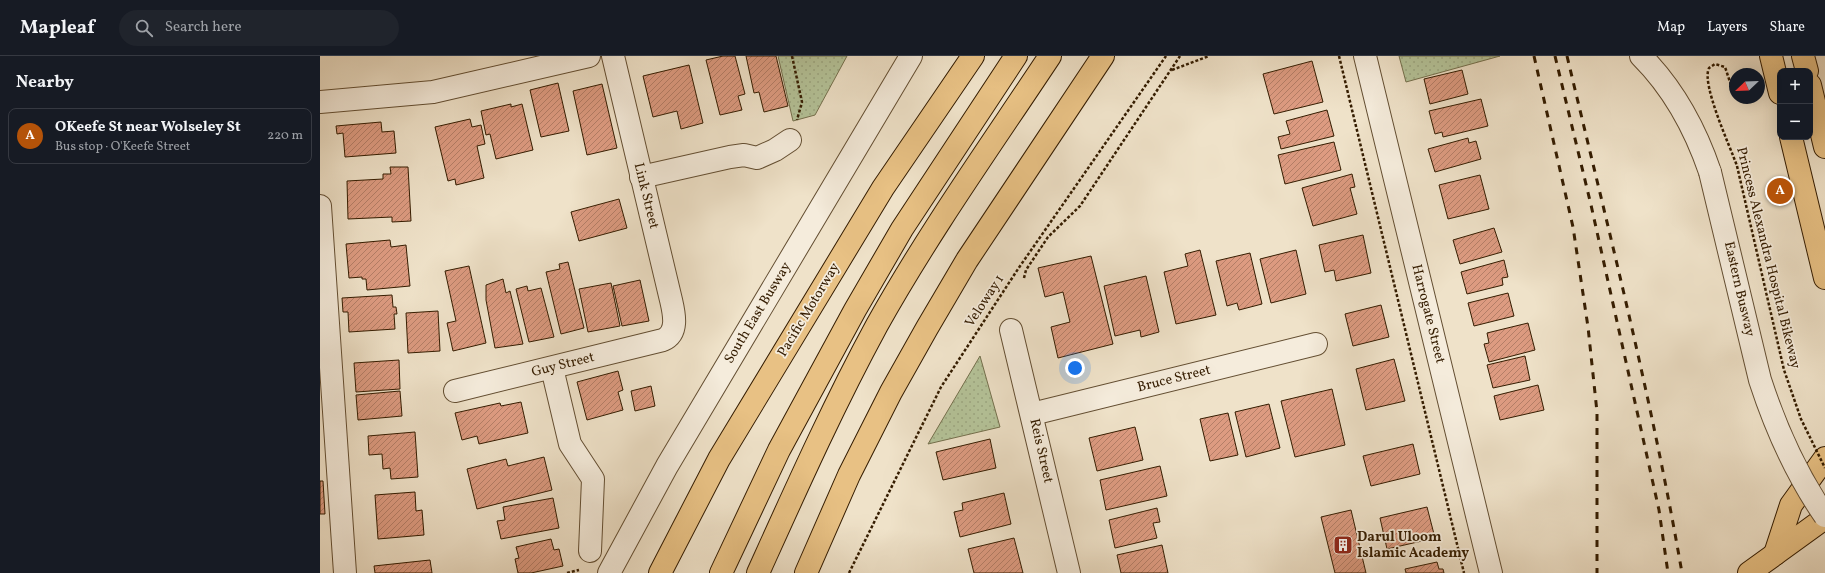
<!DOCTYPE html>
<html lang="en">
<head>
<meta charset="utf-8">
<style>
	:root { --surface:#171b24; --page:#20242c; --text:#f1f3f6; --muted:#9ea1a6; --line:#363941; --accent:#b45309 }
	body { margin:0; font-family:Vollkorn,serif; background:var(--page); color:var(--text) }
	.controls { position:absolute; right:12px; top:12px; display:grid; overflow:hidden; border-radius:8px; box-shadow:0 4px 16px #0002 }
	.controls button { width:36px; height:36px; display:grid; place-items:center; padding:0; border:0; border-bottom:1px solid var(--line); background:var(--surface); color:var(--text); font:20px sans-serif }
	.compass { position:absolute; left:1409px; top:12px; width:36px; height:36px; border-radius:50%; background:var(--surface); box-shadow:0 4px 16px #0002; rotate:247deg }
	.you { position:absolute; left:755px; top:312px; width:14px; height:14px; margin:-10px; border:3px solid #fff; border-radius:50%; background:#1a73e8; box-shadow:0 0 0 6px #1a73e833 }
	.badge { display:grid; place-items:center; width:26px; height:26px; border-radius:50%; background:var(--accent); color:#fff; font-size:13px; font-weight:700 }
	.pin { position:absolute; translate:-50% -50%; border:2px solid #fff; box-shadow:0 1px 4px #0006 }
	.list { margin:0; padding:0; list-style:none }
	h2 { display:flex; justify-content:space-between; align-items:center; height:52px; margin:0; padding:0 16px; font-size:17px }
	h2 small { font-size:13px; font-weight:400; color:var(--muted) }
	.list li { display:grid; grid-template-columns:26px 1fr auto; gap:12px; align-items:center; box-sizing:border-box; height:56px; margin:0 8px 8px; padding:0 8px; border:1px solid var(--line); border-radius:8px }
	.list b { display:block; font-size:15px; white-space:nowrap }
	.list p { margin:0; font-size:13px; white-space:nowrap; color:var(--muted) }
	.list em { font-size:13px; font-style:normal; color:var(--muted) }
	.icon { flex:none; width:22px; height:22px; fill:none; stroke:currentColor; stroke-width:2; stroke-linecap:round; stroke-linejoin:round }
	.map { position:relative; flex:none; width:1505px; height:517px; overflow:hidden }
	header { display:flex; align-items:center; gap:24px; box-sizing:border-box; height:56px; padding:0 20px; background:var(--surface); border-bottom:1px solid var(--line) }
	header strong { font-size:19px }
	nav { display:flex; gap:22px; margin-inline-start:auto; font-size:14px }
	.search { width:280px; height:36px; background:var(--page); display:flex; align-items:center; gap:10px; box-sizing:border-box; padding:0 14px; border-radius:22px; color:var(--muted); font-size:15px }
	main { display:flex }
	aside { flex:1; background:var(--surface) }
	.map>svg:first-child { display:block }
</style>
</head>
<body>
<header>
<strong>Mapleaf</strong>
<div class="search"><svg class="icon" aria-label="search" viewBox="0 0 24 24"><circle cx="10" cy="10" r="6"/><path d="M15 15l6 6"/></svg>Search here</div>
<nav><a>Map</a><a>Layers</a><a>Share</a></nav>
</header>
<main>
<aside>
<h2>Nearby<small></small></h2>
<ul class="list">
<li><span class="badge">A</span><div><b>OKeefe St near Wolseley St</b><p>Bus stop · O'Keefe Street</p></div><em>220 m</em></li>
</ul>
</aside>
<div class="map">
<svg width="1505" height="517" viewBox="0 0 1505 517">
	<defs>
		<pattern id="park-dots" width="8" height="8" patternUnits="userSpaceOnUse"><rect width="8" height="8" fill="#b5c49a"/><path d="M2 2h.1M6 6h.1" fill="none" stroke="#9ca883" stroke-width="1.8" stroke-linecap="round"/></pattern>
		<pattern id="building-hatch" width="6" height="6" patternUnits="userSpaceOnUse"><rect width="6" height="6" fill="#dd9b81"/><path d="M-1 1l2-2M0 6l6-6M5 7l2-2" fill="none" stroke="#b47e67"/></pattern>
	</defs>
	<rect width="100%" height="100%" fill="#efe2c9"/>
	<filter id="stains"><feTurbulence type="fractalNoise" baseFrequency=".005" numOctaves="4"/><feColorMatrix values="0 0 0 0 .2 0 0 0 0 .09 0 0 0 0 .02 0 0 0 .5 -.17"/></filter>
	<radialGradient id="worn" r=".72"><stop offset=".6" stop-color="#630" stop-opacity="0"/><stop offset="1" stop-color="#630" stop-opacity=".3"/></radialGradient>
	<g fill="url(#park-dots)" stroke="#74704d">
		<path d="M458 0H527L495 59 473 65Z"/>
		<path d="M1079 0H1180L1086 26Z"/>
		<path d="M660 300 680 371 608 388Z"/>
	</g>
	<g fill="url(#building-hatch)" stroke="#341c00">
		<path d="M403 0H415L425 38 418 40 422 54 400 59 386 4Z"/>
		<path d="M426 0H456L468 50 444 56 439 36 434 37Z"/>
		<path d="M992 5 1003 46 954 58 943 18Z"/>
		<path d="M369 9 383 67 361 73 357 55 333 61 323 20Z"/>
		<path d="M1142 14 1148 38 1110 48 1104 23Z"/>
		<path d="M238 27 249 75 221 81 210 34Z"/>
		<path d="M282 28 297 92 267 99 253 35Z"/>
		<path d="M1161 43 1168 70 1123 81 1122 76 1115 78 1109 55Z"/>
		<path d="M191 48V51L202 48 213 94 176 103 170 78 166 79 161 55Z"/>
		<path d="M1007 54 1014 80 961 93 958 81 970 78 966 65Z"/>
		<path d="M150 63 152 71 161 69 165 88 157 90 164 122 136 129 135 123 128 125 115 71Z"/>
		<path d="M61 66 62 76 74 75 76 97 25 101 23 77 17 78 16 70Z"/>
		<path d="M1148 82 1149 87 1156 85 1161 103 1115 116 1108 93Z"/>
		<path d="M1014 86 1021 114 965 128 958 99Z"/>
		<path d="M70 111H88L91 165 72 166V161L28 163 27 125 63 123V118H71Z"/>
		<path d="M1032 118 1035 131 1030 132 1037 158 993 170 982 132Z"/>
		<path d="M1160 119 1169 153 1128 163 1119 129Z"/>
		<path d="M299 143 307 172 259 185 251 156Z"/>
		<path d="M1174 172 1182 196 1140 208 1133 184Z"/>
		<path d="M1043 179 1051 217 1016 225 1014 214 1005 216 999 189Z"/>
		<path d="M70 184 71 191 86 189 90 230 47 234 46 223H42V221L29 222 26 188Z"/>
		<path d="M880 194 896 259 856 268 844 216 868 210 865 198Z"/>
		<path d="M976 194 986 238 951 247 940 203Z"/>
		<path d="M930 197 942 248 919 254 917 247 907 250 896 205Z"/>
		<path d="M771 200 793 288 738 302 731 271 750 266 743 236 725 241 718 212Z"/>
		<path d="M1184 204 1188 221 1182 222 1183 229 1147 238 1141 216Z"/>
		<path d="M248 206 264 272 241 278 226 216 240 213 239 208Z"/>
		<path d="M149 210 166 287 133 295 127 267 136 265 125 215Z"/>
		<path d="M826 220 839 276 821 281 820 274 795 280 784 230Z"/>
		<path d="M183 223 186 237 190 235 203 288 175 292 166 244V229Z"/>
		<path d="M320 224 329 265 302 270 293 230Z"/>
		<path d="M291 227 300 270 268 276 259 233Z"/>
		<path d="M207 230 208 235 221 232 234 281 209 286 196 233Z"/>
		<path d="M1188 237 1194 260 1154 270 1148 247Z"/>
		<path d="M72 239 73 251H76L77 258H74L75 273 29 276 28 256H23L22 242Z"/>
		<path d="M1061 249 1069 281 1033 290 1025 258Z"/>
		<path d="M118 255 120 295 88 297 86 257Z"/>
		<path d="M1208 267 1215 294 1169 306 1164 288 1169 287 1167 277Z"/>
		<path d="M1205 300 1210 324 1173 332 1167 309Z"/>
		<path d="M1074 303 1085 345 1046 354 1036 313Z"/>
		<path d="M79 304 80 333 36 336 34 307Z"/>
		<path d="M298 315 303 334 298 336 303 354 267 364 257 326Z"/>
		<path d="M1218 329 1224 354 1180 364 1174 340Z"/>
		<path d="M331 330 335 350 315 355 311 335Z"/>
		<path d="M1012 333 1025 389 975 401 961 345Z"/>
		<path d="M80 335 82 360 38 364 36 339Z"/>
		<path d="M201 346 208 377 159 388 157 380 142 384 135 357 180 347 181 350Z"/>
		<path d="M949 348 960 392 926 401 915 356Z"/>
		<path d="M908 357 918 399 890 405 880 363Z"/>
		<path d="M815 371 823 404 777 415 769 382Z"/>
		<path d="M95 376 98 421 71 423 70 412 63 413 62 398 49 399 48 380Z"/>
		<path d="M670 383 676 412 623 424 616 396Z"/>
		<path d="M1093 388 1100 418 1051 430 1043 400Z"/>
		<path d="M224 401 232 434 157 453 147 413 186 403 188 410Z"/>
		<path d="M840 410 847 440 786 454 780 424Z"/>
		<path d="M0 425H3L5 458H0Z"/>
		<path d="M95 436 96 455 102 454 104 479 58 483 55 439Z"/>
		<path d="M684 437 691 468 640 481 634 456 643 454 642 447Z"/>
		<path d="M233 442 239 472 181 483 177 465 185 464 183 451Z"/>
		<path d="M1107 451 1115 482 1067 493 1060 462Z"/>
		<path d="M837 452 840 466 833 467 837 482 795 492 789 464Z"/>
		<path d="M1031 454 1046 517H1015L1001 461Z"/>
		<path d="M694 482 703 517H654L648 493Z"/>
		<path d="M231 483 234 494 239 493 243 510 211 517H198L195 503 199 502 196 491Z"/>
		<path d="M842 489 848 517H801L797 499Z"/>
		<path d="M110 504 112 517H55L54 510Z"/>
		<path d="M1117 506 1119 513H1123L1124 517H1086L1085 513Z"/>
	</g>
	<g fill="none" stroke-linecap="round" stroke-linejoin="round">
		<defs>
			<g id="minor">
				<path d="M1045 0 1171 517"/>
				<path d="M1321 0C1354 33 1375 72 1390 116"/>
				<path d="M0 46 113 36 269 0"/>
				<path d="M321 121 410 101 424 99 437 102 455 94 470 84"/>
				<path d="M0 150 25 517"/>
				<path d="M691 274 749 517"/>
				<path d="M232 312 250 388 273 423 270 495"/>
				<path d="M135 335 343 284C359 277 354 257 351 244L293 0"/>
				<path d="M712 358 996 288"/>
				<path d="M289 517 347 410 591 0"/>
			</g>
			<g id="highway">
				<path d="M1451 0 1460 37"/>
				<path d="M1483 0 1487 15"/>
				<path d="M1490 29 1505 91"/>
				<path d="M1471 81 1505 222"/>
				<path d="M1455 498 1471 449 1505 402"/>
				<path d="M340 517 399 403 563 132 653 0"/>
				<path d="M401 517 459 394 535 254 582 173 696 0"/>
				<path d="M438 517C476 433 513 350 557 269 609 176 671 89 730 0"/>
				<path d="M486 517 529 419 571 336 607 272 647 204 783 0"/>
				<path d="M1429 517 1505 462"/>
			</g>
		</defs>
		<use href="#minor" stroke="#634e32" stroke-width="24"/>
		<use href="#highway" stroke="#341c00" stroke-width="24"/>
		<g stroke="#341c00" stroke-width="2.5" stroke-dasharray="3 2" stroke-linecap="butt">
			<path d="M472 0 482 46 477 64"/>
			<path d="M1019 0 1144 517"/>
			<path d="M852 14 889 0"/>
			<path d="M1415 32 1411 29 1405 11 1395 8 1389 12C1381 28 1410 90 1417 110"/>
			<path d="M704 222 706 214 728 181 760 150 860 0"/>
			<path d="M247 517 259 514"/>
			<path d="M529 517 621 331 698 213 846 0"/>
		</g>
		<use href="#minor" stroke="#f5ecdc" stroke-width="22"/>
		<use href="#highway" stroke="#e8c184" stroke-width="22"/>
		<g stroke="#341c00" stroke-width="3" stroke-dasharray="7 7" stroke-linecap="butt">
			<path d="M1214 0 1253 171 1268 271 1277 356V517"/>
			<path d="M1235 0 1271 149 1339 454 1348 517"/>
			<path d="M1247 0C1288 172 1332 343 1362 517"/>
		</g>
		<defs>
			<path id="minor-bridge" d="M1390 116 1440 324C1456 373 1476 418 1505 460"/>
		</defs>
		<use href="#minor-bridge" stroke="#634e32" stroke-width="24" stroke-linecap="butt"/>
		<path stroke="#341c00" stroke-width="2.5" stroke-dasharray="3 2" stroke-linecap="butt" d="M1417 110 1464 314 1481 363 1505 412"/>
		<use href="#minor-bridge" stroke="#f5ecdc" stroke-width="22"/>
	</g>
	<defs>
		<symbol id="building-square" viewBox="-11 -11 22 22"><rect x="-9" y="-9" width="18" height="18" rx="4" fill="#8f2418" stroke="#f5ecdc"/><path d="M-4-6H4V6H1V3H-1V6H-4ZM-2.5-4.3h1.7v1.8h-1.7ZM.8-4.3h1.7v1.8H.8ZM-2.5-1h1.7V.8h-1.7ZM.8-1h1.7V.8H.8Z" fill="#fff"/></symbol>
	</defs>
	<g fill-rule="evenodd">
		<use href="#building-square" x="1012" y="478" width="22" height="22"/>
	</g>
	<g text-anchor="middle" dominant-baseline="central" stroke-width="3.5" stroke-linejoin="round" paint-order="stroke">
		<g font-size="14" fill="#341c00" stroke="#f5ecdc">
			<text transform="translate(326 140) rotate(76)">Link Street</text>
			<text transform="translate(1448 202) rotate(76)">Princess Alexandra Hospital Bikeway</text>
			<text transform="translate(1419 233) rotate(77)">Eastern Busway</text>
			<text transform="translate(665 245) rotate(-57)">Veloway 1</text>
			<text transform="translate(489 254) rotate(-59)">Pacific Motorway</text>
			<text transform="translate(438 257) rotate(-59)">South East Busway</text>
			<text transform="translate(1108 258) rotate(76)">Harrogate Street</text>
			<text transform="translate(243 309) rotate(-14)">Guy Street</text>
			<text transform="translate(854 323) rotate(-14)">Bruce Street</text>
			<text transform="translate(721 395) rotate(77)">Reis Street</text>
		</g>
		<g font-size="14" font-weight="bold" fill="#341c00" stroke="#f5ecdc" text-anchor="start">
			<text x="1037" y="481">Darul Uloom<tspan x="1037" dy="16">Islamic Academy</tspan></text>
		</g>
	</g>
	<rect width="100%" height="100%" filter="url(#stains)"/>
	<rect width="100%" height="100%" fill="url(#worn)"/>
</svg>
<div class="controls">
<button>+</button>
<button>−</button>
</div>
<svg class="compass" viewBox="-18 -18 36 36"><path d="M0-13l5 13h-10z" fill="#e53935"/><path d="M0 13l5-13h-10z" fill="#9ea1a6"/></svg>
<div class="you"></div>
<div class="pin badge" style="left:1460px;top:135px">A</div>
</div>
</main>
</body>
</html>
